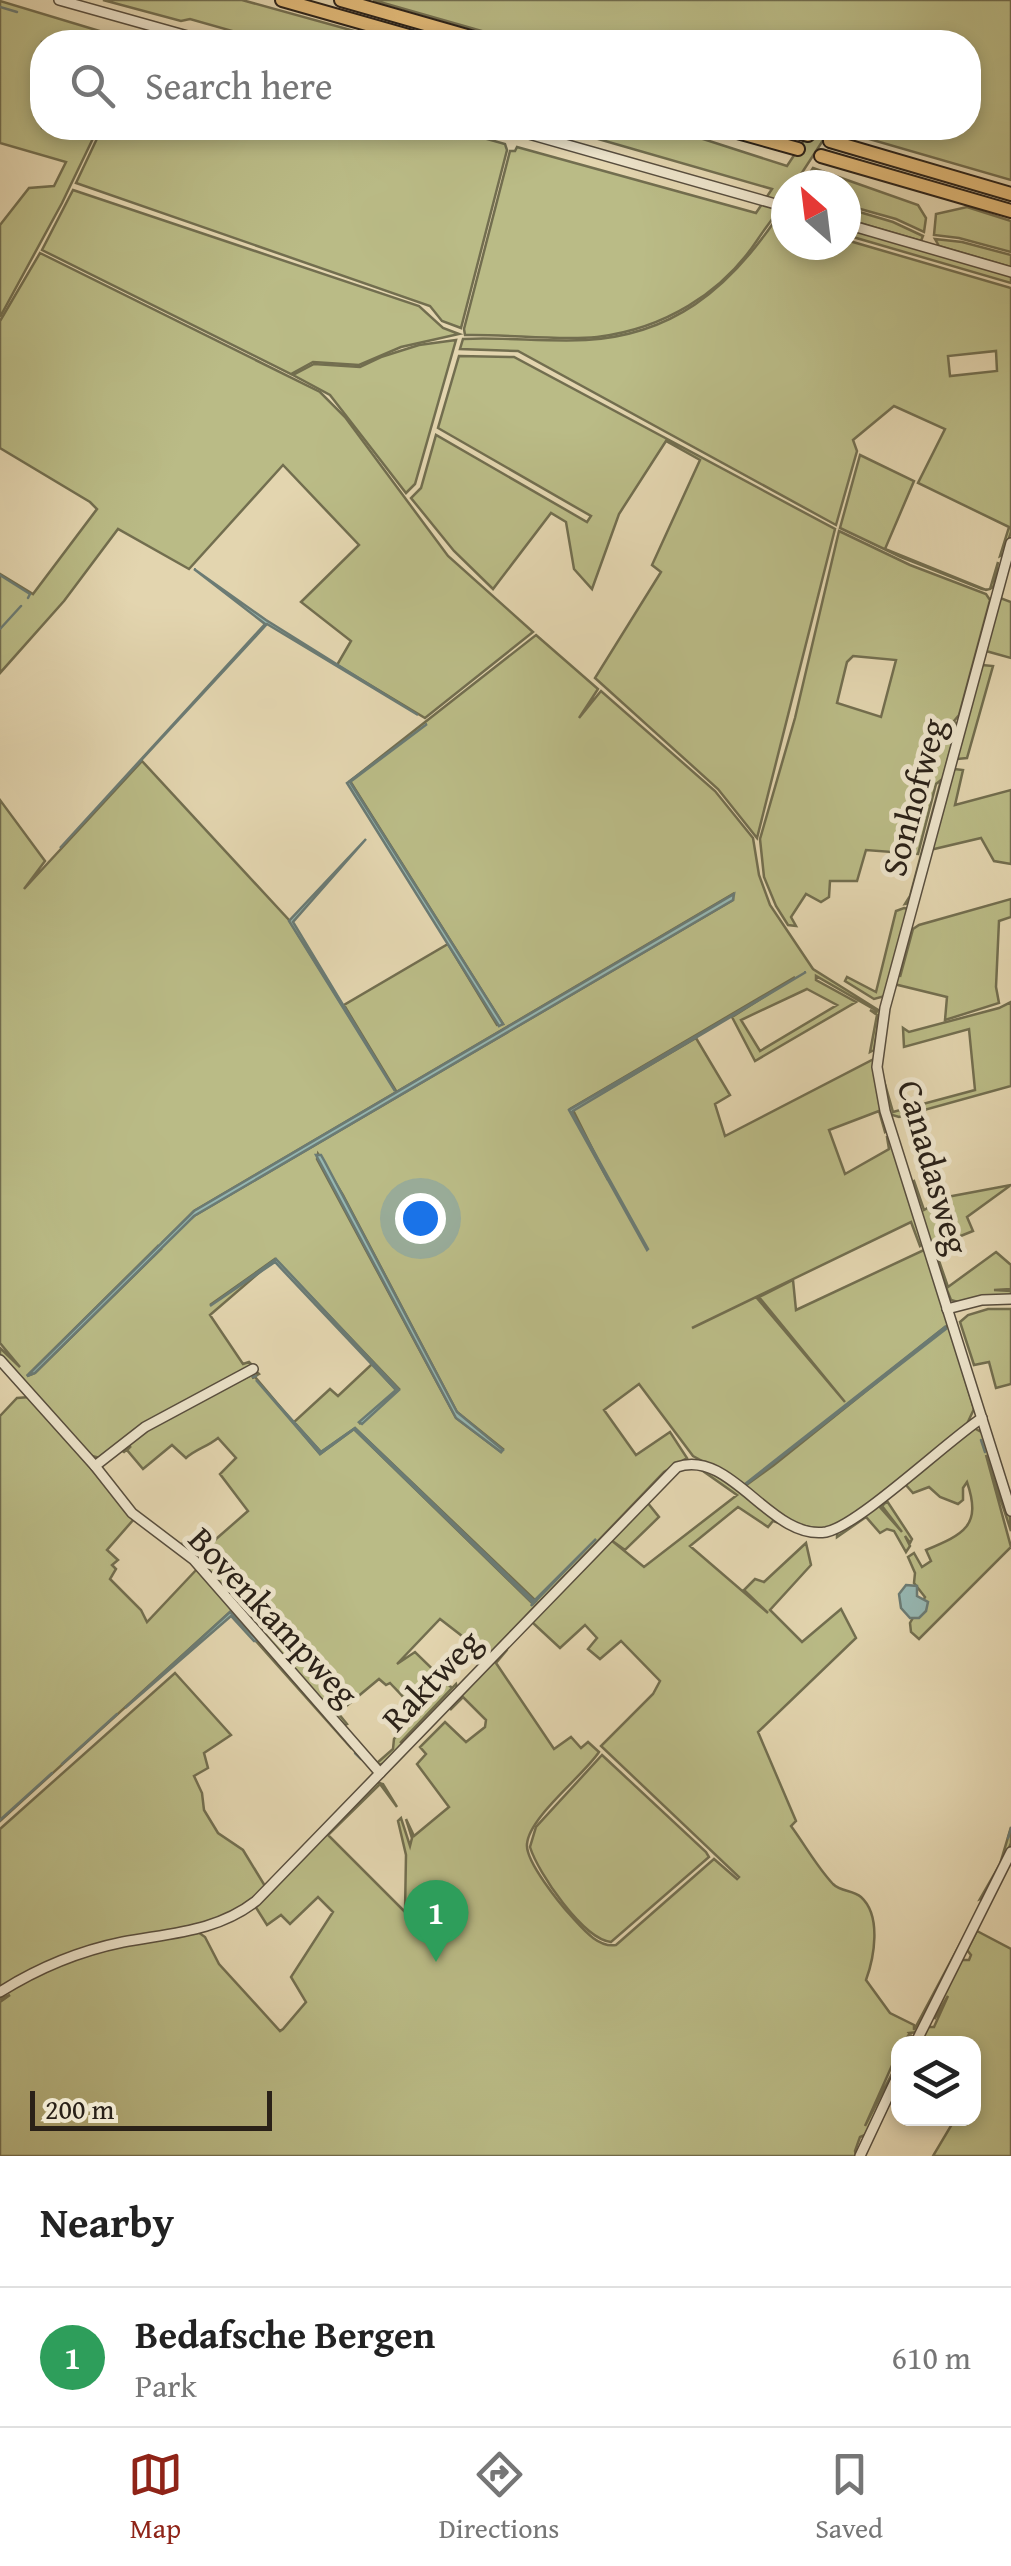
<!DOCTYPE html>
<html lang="en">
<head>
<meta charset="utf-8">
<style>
	:root { --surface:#fff; --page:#f2f2f2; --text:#222; --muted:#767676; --line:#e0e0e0; --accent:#8f2418 }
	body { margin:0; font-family:"Gentium Book Plus",serif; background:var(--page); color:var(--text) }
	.controls { position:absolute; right:30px; bottom:30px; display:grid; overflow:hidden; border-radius:20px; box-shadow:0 5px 15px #0003 }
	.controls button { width:90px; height:90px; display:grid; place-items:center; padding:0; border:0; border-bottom:2px solid var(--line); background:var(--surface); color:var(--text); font:50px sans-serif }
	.compass { position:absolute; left:771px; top:170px; width:90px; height:90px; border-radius:50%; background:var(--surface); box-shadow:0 5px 15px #0003; rotate:332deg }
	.scale { position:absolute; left:30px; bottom:25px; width:242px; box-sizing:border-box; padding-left:10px; border:5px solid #2a2118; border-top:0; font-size:28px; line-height:35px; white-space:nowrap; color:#2a2118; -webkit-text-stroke:8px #ede4cb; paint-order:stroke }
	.you { position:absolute; left:420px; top:1218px; width:35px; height:35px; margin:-25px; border:8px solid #fff; border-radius:50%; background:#1a73e8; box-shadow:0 0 0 15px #1a73e833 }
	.badge { display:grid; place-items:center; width:65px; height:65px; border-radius:50%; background:var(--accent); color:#fff; font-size:32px; font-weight:700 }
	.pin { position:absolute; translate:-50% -82px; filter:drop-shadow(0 2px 5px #0008) }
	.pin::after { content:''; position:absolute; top:52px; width:35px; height:30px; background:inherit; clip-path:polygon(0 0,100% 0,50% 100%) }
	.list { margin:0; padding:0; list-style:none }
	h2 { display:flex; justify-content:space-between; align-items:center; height:130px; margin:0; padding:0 40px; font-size:42px }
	h2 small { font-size:32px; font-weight:400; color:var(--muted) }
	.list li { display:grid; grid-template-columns:65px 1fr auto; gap:30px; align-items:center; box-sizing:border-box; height:140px; padding:0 40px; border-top:2px solid var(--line) }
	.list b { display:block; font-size:38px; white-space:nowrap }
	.list p { margin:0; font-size:32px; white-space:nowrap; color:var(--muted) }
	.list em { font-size:32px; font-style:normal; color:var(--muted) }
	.icon { flex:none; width:55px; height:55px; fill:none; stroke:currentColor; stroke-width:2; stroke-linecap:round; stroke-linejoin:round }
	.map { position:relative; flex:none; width:1011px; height:2156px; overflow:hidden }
	.search { position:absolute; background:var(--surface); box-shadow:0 5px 15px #0003; left:30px; right:30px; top:30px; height:110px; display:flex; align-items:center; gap:25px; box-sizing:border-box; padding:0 35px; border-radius:40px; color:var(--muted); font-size:38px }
	.sheet { height:270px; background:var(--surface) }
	nav { display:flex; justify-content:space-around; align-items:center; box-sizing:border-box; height:140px; border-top:2px solid var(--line); background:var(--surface); font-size:28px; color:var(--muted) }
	nav a { display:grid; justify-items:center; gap:5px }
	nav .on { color:var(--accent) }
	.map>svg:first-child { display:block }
</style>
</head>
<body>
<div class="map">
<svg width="1011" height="2156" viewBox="0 0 1011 2156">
	<rect width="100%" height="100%" fill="#e3d5af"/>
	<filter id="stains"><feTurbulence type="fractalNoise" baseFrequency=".002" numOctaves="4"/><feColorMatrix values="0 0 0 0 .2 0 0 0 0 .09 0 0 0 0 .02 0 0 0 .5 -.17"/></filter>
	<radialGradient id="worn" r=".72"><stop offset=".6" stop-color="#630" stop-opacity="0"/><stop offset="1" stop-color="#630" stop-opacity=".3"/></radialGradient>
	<g fill="#babb86" stroke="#726e4f" stroke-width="2.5" fill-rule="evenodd">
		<path d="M103 0H242L394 42H271L190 19 181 21Z"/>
		<path d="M373 0H1011V180L838 130 845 128 865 133 851 128H968V42H520Z"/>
		<path d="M0 1 136 42H42V128H98L62 203 0 317V225L29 188 54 186 66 162 0 143Z"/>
		<path d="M102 128H448L505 144 507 150 461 328 442 321 430 306 76 183Z"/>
		<path d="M560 128H669L787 166 812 128H831L794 185H786C786 205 769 222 758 239 722 294 663 329 597 337 557 341 508 334 465 335L464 329 510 151H515L517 147 756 213 772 189Z"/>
		<path d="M813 168 918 205 926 218 924 232 896 219 846 205V185H802Z"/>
		<path d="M73 190 419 306 443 328 459 334 401 347 359 365 313 362 291 374 42 250Z"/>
		<path d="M967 207 1011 221V252L959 238 934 235 936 214Z"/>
		<path d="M846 208 893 222 923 236 921 241 846 219Z"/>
		<path d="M780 218 786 220V245H846V240L1011 288V532L1004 554 1000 556 1009 527 918 483 945 429 894 406 853 440 857 451 836 525 518 351 460 349 463 339C504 337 546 342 586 340 672 335 727 290 774 222ZM996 351 997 371 950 376 948 356Z"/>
		<path d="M846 228 1011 276V283L846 235Z"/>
		<path d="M935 239 962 242 1011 255V267L939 246Z"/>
		<path d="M40 253 320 392 345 417 448 556 533 632 425 718 337 665 351 641 301 602 359 545 283 465 189 569 118 529 64 601 0 673V574L33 594 97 509 90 502 0 448V321Z"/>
		<path d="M456 340 415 484 406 493 330 395 293 375 314 364 360 367 381 357 419 345Z"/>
		<path d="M459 356 514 357 835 529 757 838 718 789 595 678 661 572 652 565 700 460 666 441 619 514 592 589 574 569 566 522 551 513 493 589 454 551 411 498 421 488 436 435 587 522 591 516 438 428Z"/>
		<path d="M860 455 914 481 885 549 986 590 990 589 998 562 994 586C990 590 987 590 982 589L901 557 840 528Z"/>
		<path d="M839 531 910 565 986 594 990 600 959 715 954 721 957 725 910 903 905 904 910 896 941 780 936 784 918 854 866 850 857 881H830L829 897 821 902 806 894 791 917 796 926 788 925 776 906 764 877 760 839 795 718ZM853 656 896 660 881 717 837 703 847 662Z"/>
		<path d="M1011 552 1000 598 1011 602V658L986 651Z"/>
		<path d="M536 635 598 689 579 718 601 691 715 791 753 838 759 875 770 905 813 969 880 1011 874 1050 870 1052 877 1015 870 1010 876 1013 877 1011 816 976V980L856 1002 755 1061 732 1017 795 977 570 1109 608 1180 573 1110 696 1038 730 1095 715 1104 725 1136 874 1059 878 1095 888 1130 885 1132 879 1111 829 1130 845 1174 889 1149 887 1137 890 1136 924 1243 920 1246 911 1222 692 1328 756 1297 845 1402 759 1297 793 1280 796 1310 926 1249 974 1409 966 1426 845 1522 827 1529 814 1530 792 1523 715 1468 693 1456 639 1384 604 1410 636 1455 670 1432 687 1458 664 1472 488 1656 440 1619 397 1664 415 1652 452 1688 400 1743 456 1684 457 1688 385 1763 379 1765 363 1750 377 1763 393 1749 394 1739 412 1717C411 1702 399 1693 390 1683L386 1685 379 1679 338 1713 347 1724 343 1726 200 1563 180 1546 185 1541 200 1553 248 1511 220 1474 236 1458 218 1438C207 1447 196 1449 186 1458L172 1445 143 1469 127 1450 131 1446 124 1452 119 1449 148 1428 257 1372 259 1374 252 1378 255 1377 320 1454 354 1429 533 1604 536 1601 355 1428 321 1452 294 1422 330 1389 338 1396 372 1364 397 1391 359 1424 399 1389 275 1259 210 1305 268 1265 210 1315 243 1364 249 1362 253 1366 143 1427 100 1458 88 1455 0 1358V1348L20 1367 0 1343V800L45 861 24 889 142 761 289 920 396 1091 344 1005 448 944 497 1025 503 1024 350 781ZM733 894V900L194 1216 162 1243 194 1211ZM807 989 837 1005 760 1051 741 1020ZM318 1154 343 1195 457 1412 503 1449 501 1452 456 1418 317 1159ZM158 1246 161 1249 35 1373 27 1376ZM947 1326 774 1465 745 1486 945 1327Z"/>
		<path d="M982 665 993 666 967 758 957 759 954 757Z"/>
		<path d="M954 769 963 770 955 805 1011 790V864L994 861 981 838 930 850Z"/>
		<path d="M1011 899V917L999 921 996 987 999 1003 945 1020 947 997 894 984 915 905 900 977 913 929 919 925Z"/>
		<path d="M904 908 908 909 885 996 874 999 845 981 847 977 876 992 896 911Z"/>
		<path d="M1011 1002V1086L899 1117 889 1114 881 1070 893 1112 975 1090 969 1029 904 1047 903 1028 909 1032 999 1008Z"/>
		<path d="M914 1181 924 1210 947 1197 1011 1185 967 1217 973 1231 931 1248 910 1183Z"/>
		<path d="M996 1252 1011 1265V1289L994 1290 1011 1291V1297L958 1302 951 1300 934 1257 937 1255 948 1287Z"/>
		<path d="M988 1309H1011V1384L996 1388 989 1362 974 1365 960 1322 968 1315Z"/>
		<path d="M30 1397 134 1519 107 1550 118 1560 112 1565 116 1569 110 1579 141 1610 147 1622 198 1568 352 1749 230 1612 0 1821V1416L17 1398Z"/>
		<path d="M974 1428 983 1433C993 1463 1011 1499 1011 1531L986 1455 1011 1547 919 1639 911 1632 910 1623 925 1597 914 1583 915 1573 908 1557 914 1553 922 1567 931 1561 926 1550C964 1534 982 1526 967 1482L963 1488V1500L958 1504 940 1497 929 1487 913 1493 905 1484Z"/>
		<path d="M695 1466 711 1471 786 1525 773 1521 768 1527 738 1507 690 1546 768 1613 744 1590 755 1579 764 1582 806 1543 811 1565 770 1610 802 1642 841 1609 856 1638 758 1732 796 1821 791 1826C805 1845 817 1867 833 1884 841 1892 853 1890 861 1897 882 1916 874 1958 866 1980L890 2013 914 2025V2030L985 1897 980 1899 1000 1864 1011 1827V1843L1002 1866 918 2032 909 2033 914 2039 912 2043H908V2036L903 2043 898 2044V2052L865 2126 898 2062V2069L865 2135 860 2137 855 2151 856 2156H0V2002L10 1995 0 1999V1994C63 1956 126 1943 198 1932L205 1937 219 1964 280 2031 283 2029 306 2002 291 1977 333 1912 318 1897 290 1924 281 1915 267 1925 255 1906 375 1782 383 1784 397 1807 380 1784 328 1835 405 1912 406 1855 398 1821 401 1818 410 1846 412 1838 406 1819 414 1836 449 1807 417 1764 426 1754 420 1747 445 1722 466 1742 485 1727 486 1720 463 1697 451 1709 448 1705 501 1650 506 1651 496 1663 554 1749 571 1737 581 1748 588 1742 599 1752C583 1776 529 1817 527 1844 525 1861 560 1904 572 1917 583 1929 598 1948 616 1945L714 1859 737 1879 739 1877 601 1746 653 1694 660 1681 621 1641 600 1659 588 1649 597 1638 585 1625 560 1648 532 1622 509 1646V1641L662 1483 663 1485 647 1502 659 1517 625 1550 611 1540 644 1567 737 1495 700 1469 685 1468 666 1478 677 1469Z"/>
		<path d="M884 1497 879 1506 902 1532 882 1506 887 1501 912 1539 910 1543 905 1536 910 1546 906 1552 894 1531 887 1529 880 1533 866 1517 837 1537V1532Z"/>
		<path d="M175 1673 231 1735 204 1753 208 1768 194 1776 202 1793 204 1810 218 1833 243 1850 265 1886 264 1890 223 1919 123 1940 0 1990V1829Z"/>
		<path d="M602 1755 706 1852 709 1857 611 1942C583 1939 538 1873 530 1847L536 1827Z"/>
		<path d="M977 1931 1011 1949V2156H933L955 2119 974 2118V2044L926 2043 920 2040 927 2027H934L948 1996 935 2018 933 2016 962 1960H969L971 1955 967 1950Z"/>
	</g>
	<g fill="#96b7b2" stroke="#6b7b74" stroke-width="2.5">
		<path d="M194 569 266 620 418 715 267 624 60 848 265 624Z"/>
		<path d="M427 724 350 782 503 1024 499 1026 347 783Z"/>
		<path d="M366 839 293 922 395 1091 289 921Z"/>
		<path d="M734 894 733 900 194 1216 35 1373 27 1376 194 1211Z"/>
		<path d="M806 972 573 1111 572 1112 648 1249 647 1250 569 1110Z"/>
		<path d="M316 1155H321L325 1162 457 1412 503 1450 501 1452 456 1418Z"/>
		<path d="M276 1259 399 1390 362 1424 359 1422 396 1390 275 1262 210 1306Z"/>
		<path d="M945 1327 946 1329 744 1486 745 1484Z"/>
		<path d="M256 1380 321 1452 355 1428 534 1601 596 1539 531 1606 533 1603 354 1429 320 1454Z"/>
		<path d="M906 1585 917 1586V1596L928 1602 926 1611 919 1618H910L901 1608 899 1594Z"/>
		<path d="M230 1612 258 1641H254L231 1616 125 1708Z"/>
	</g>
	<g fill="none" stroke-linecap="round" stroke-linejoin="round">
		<g stroke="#6b7b74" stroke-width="2.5">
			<path d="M0 7 17 12"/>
			<path d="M0 575 30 594 28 598"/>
			<path d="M0 629 21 606"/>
			<path d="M253 1377 256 1376"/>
			<path d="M981 1440 985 1452"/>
			<path d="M355 1753 361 1759"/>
			<path d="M62 1764 117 1714"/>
			<path d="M0 1820 52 1773"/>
			<path d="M1008 1838 1011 1828"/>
		</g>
		<defs>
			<g id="minor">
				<path d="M59 0 209 42"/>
				<path d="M508 128 786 207"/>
				<path d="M846 224 1011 272"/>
				<path d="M1011 543 885 1008 877 1067 885 1111 1011 1511"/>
				<path d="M947 1309 982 1300 1011 1299"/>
				<path d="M0 1360 95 1466 132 1513 194 1560 380 1773"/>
				<path d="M95 1466 145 1427 253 1369"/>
				<path d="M0 1992C38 1968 79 1951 123 1942 170 1933 216 1932 256 1901L677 1467C731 1448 771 1541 826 1532 858 1526 947 1441 982 1418"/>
				<path d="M915 2044 1011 1852"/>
				<path d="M860 2156 898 2075"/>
			</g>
			<g id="highway">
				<path d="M282 0 430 42"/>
				<path d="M341 0 488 42"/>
				<path d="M723 128 798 149"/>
				<path d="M783 128 808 135"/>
				<path d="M830 141 1011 194"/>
				<path d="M821 156 1011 211"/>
			</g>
		</defs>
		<use href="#minor" stroke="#584e3e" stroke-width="12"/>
		<use href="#highway" stroke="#2a2118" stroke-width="16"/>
		<use href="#minor" stroke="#ede4cb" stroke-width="9"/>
		<use href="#highway" stroke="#e2ba78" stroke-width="12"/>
	</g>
	<g text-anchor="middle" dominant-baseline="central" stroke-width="10" stroke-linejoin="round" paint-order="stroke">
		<g font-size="35" fill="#2a2118" stroke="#ede4cb">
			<text transform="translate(913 797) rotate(-75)">Sonhofweg</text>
			<text transform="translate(934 1167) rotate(74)">Canadasweg</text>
			<text transform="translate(274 1616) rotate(47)">Bovenkampweg</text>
			<text transform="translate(431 1680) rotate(-46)">Raktweg</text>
		</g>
	</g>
	<rect width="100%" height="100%" filter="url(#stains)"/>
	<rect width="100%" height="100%" fill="url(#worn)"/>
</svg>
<div class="controls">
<button><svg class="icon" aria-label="layers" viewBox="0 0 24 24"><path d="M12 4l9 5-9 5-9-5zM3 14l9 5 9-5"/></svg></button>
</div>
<svg class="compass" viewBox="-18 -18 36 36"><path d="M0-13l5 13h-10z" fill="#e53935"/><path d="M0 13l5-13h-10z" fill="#767676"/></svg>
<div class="scale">200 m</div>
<div class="you"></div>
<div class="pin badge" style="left:436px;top:1962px;background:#2e9e5b">1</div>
<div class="search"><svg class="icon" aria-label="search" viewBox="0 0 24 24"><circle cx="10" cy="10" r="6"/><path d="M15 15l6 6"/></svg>Search here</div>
</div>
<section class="sheet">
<h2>Nearby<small></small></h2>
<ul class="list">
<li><span class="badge" style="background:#2e9e5b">1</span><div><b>Bedafsche Bergen</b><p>Park</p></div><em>610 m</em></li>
</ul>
</section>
<nav>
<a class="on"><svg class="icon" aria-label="map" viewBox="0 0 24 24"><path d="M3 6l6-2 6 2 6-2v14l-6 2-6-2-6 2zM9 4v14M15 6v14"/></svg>Map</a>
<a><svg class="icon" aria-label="directions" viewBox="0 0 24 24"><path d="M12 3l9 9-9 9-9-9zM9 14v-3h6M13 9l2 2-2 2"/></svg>Directions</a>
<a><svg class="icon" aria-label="saved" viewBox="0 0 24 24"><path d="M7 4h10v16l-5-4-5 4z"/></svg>Saved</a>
</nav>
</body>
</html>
